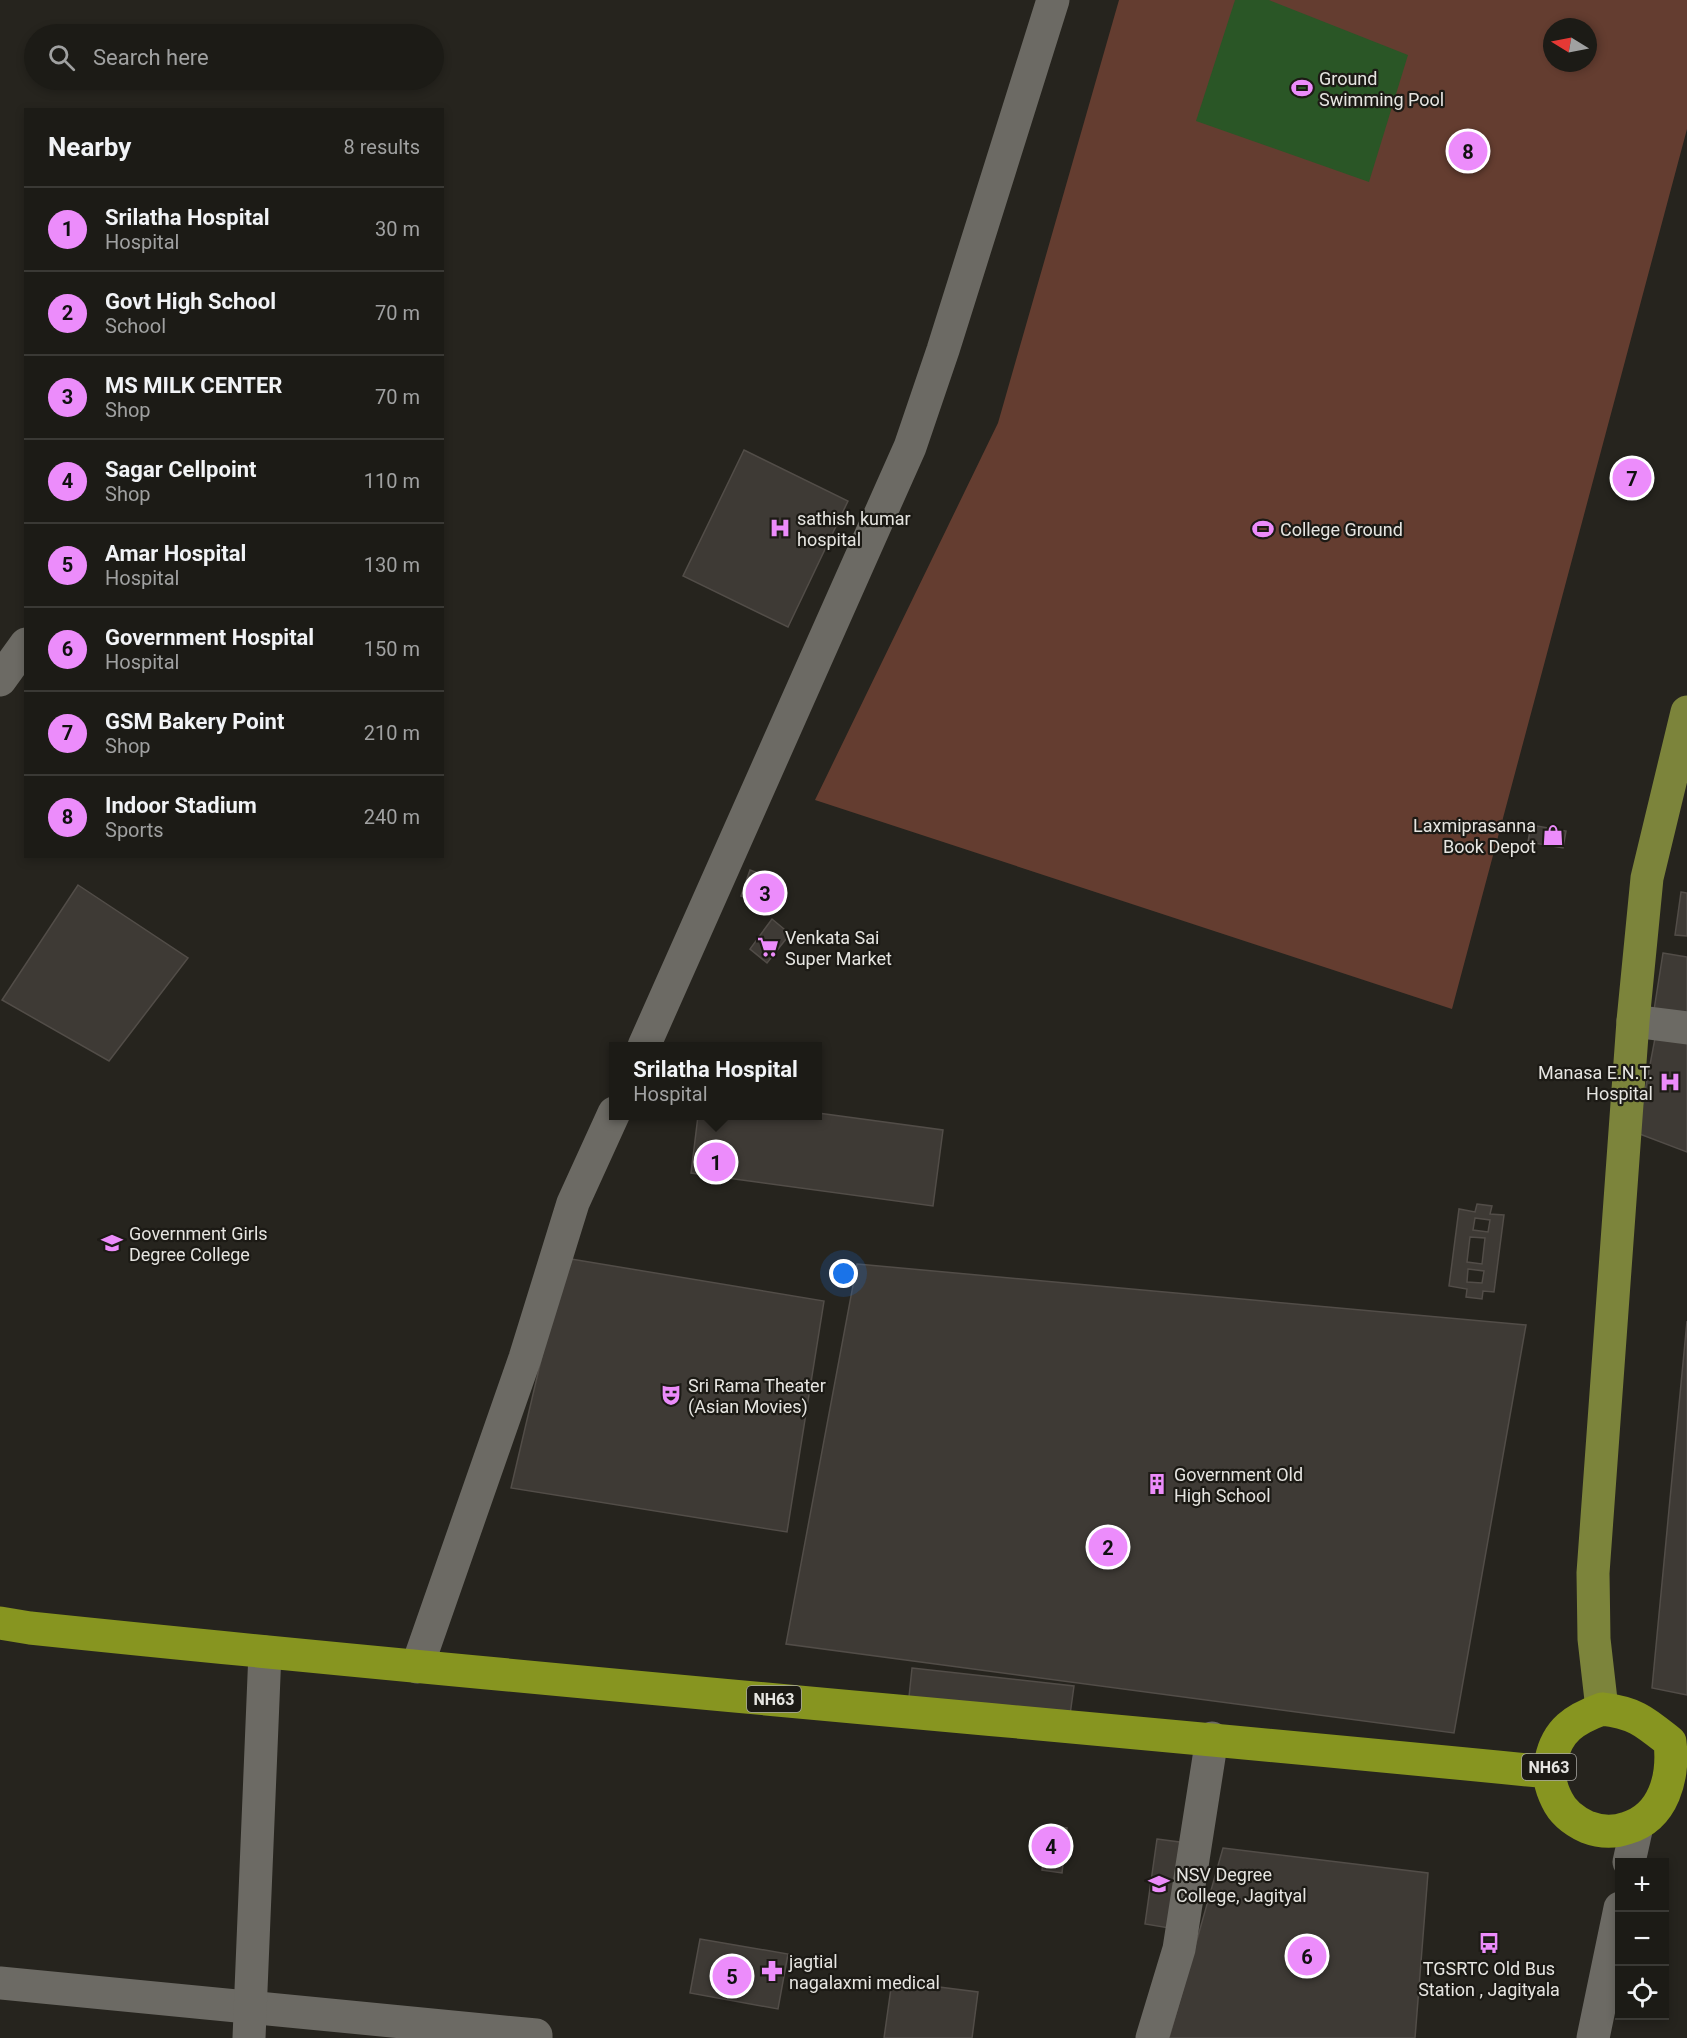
<!DOCTYPE html>
<html lang="en">
<head>
<meta charset="utf-8">
<style>
	:root { --surface:#1c1b16; --page:#292823; --text:#f1f3f6; --muted:#a0a1a1; --line:#3a3935; --accent:#ec8cfb }
	body { margin:0; font-family:Roboto,sans-serif; background:var(--page); color:var(--text) }
	.controls { position:absolute; right:18px; bottom:18px; display:grid; overflow:hidden; border-radius:0px; box-shadow:0 3px 9px #0003 }
	.controls button { width:54px; height:54px; display:grid; place-items:center; padding:0; border:0; border-bottom:2px solid var(--line); background:var(--surface); color:var(--text); font:30px sans-serif }
	.compass { position:absolute; left:1543px; top:18px; width:54px; height:54px; border-radius:50%; background:var(--surface); box-shadow:0 3px 9px #0003; rotate:280deg }
	.you { position:absolute; left:844px; top:1274px; width:21px; height:21px; margin:-15px; border:4px solid #fff; border-radius:50%; background:#1a73e8; box-shadow:0 0 0 9px #1a73e833 }
	.badge { display:grid; place-items:center; width:39px; height:39px; border-radius:50%; background:var(--accent); color:#111; font-size:20px; font-weight:700 }
	.pin { position:absolute; translate:-50% -50%; border:3px solid #fff; box-shadow:0 2px 6px #0006 }
	.popup { position:absolute; left:609px; top:1042px; width:213px; height:78px; box-sizing:border-box; display:grid; place-content:center; border-radius:0px; background:var(--surface); filter:drop-shadow(0 2px 4px #0005); font-size:20px; white-space:nowrap; color:var(--muted) }
	.popup b { font-size:22px; color:var(--text) }
	.popup::after { content:''; position:absolute; left:50%; top:100%; margin-left:-12px; border:12px solid transparent; border-top-color:var(--surface) }
	.list { margin:0; padding:0; list-style:none }
	h2 { display:flex; justify-content:space-between; align-items:center; height:78px; margin:0; padding:0 24px; font-size:26px }
	h2 small { font-size:20px; font-weight:400; color:var(--muted) }
	.list li { display:grid; grid-template-columns:39px 1fr auto; gap:18px; align-items:center; box-sizing:border-box; height:84px; padding:0 24px; border-top:2px solid var(--line) }
	.list b { display:block; font-size:22px; white-space:nowrap }
	.list p { margin:0; font-size:20px; white-space:nowrap; color:var(--muted) }
	.list em { font-size:20px; font-style:normal; color:var(--muted) }
	.icon { flex:none; width:33px; height:33px; fill:none; stroke:currentColor; stroke-width:2; stroke-linecap:round; stroke-linejoin:round }
	.map { position:relative; flex:none; width:1687px; height:2038px; overflow:hidden }
	.search { position:absolute; background:var(--surface); box-shadow:0 3px 9px #0003; left:24px; top:24px; width:420px; height:66px; display:flex; align-items:center; gap:15px; box-sizing:border-box; padding:0 21px; border-radius:33px; color:var(--muted); font-size:22px }
	.panel { position:absolute; background:var(--surface); box-shadow:0 3px 9px #0003; left:24px; top:108px; width:420px; height:750px; border-radius:0px }
	.map>svg:first-child { display:block }
</style>
</head>
<body>
<div class="map">
<svg width="1687" height="2038" viewBox="0 0 1687 2038">
	<rect width="100%" height="100%" fill="#26241e"/>
	<path fill="#643d30" fill-rule="evenodd" d="M1119 0H1687V129L1452 1009 815 800 998 423ZM1552 27H1588V63H1552Z"/>
	<path fill="#2a5626" d="M1235 0H1269L1408 55 1369 182 1196 121Z"/>
	<g fill="#3e3a35" stroke="#524d48" stroke-width="1.5" fill-rule="evenodd">
		<path d="M744 450 848 501 788 627 683 576Z"/>
		<path d="M1626 472 1640 474V483L1626 482Z"/>
		<path d="M1531 825 1566 831 1563 848 1528 842Z"/>
		<path d="M750 870 782 882 772 908 741 896Z"/>
		<path d="M78 885 188 958 109 1061 2 1000Z"/>
		<path d="M1681 892 1687 893V936L1675 935Z"/>
		<path d="M772 919 790 934 767 963 750 949Z"/>
		<path d="M1663 953 1687 957V1015L1654 1010Z"/>
		<path d="M1656 1033 1687 1038V1152L1637 1133Z"/>
		<path d="M818 1113 943 1130 933 1206 691 1173 698 1116H818Z"/>
		<path d="M1477 1204 1492 1206 1490 1214 1504 1215 1494 1292 1483 1291 1482 1299 1466 1297 1467 1289 1449 1286 1459 1209 1475 1212ZM1475 1218 1490 1220 1488 1232 1473 1230ZM1470 1237 1485 1238 1482 1264 1467 1262ZM1468 1269 1484 1271 1482 1283 1467 1282Z"/>
		<path d="M565 1258 824 1301 787 1532 511 1488Z"/>
		<path d="M857 1264 1526 1325 1454 1733 786 1644Z"/>
		<path d="M1687 1321V1695L1652 1688Z"/>
		<path d="M912 1668 1074 1686 1070 1715 909 1697Z"/>
		<path d="M1048 1826 1067 1828 1062 1873 1042 1870Z"/>
		<path d="M1157 1839 1187 1843 1175 1929 1145 1924Z"/>
		<path d="M1223 1848 1428 1873 1415 2038H1169Z"/>
		<path d="M700 1939 788 1954 778 2009 690 1993Z"/>
		<path d="M892 1981 978 1992 972 2038H884Z"/>
	</g>
	<g fill="none" stroke-linecap="round" stroke-linejoin="round">
		<g stroke="#6c6a64" stroke-width="33">
			<path d="M0 680 26 644"/>
			<path d="M1633 1021 1687 1028"/>
			<path d="M644 1046 910 447 943 350 1053 0"/>
			<path d="M417 1667 525 1358 573 1203 614 1113"/>
			<path d="M1629 1862 1637 1826"/>
			<path d="M0 1983 536 2035V2038"/>
			<path d="M249 2038 265 1652"/>
			<path d="M1152 2038 1179 1949 1212 1738"/>
			<path d="M1593 2038 1620 1908"/>
		</g>
		<path stroke="#7c843b" stroke-width="33" d="M1602 1709 1594 1639 1593 1573 1633 1021 1647 878 1687 712"/>
		<g stroke="#879520" stroke-width="33">
			<path d="M0 1623 30 1628C536 1681 1042 1722 1548 1772"/>
			<path d="M1602 1709C1636 1713 1645 1722 1670 1742 1674 1777 1664 1817 1627 1828 1613 1833 1600 1832 1587 1827 1574 1821 1563 1813 1557 1800 1550 1786 1548 1775 1551 1760 1557 1730 1575 1719 1602 1709Z"/>
		</g>
	</g>
	<defs>
		<symbol id="stadium-bare" viewBox="-9 -9 18 18"><path d="M0-5a6.5 5 0 1 0 0 10a6.5 5 0 1 0 0-10ZM-3.5-1.8h7v3.6h-7Z" fill="#ec8cfb" stroke="#1c1a15" stroke-width="2.5" paint-order="stroke"/></symbol>
		<symbol id="hospital-bare" viewBox="-9 -9 18 18"><path d="M-5-5h3v3.5h4V-5h3V5h-3V1.5h-4V5h-3Z" fill="#ec8cfb" stroke="#1c1a15" stroke-width="2.5" paint-order="stroke"/></symbol>
		<symbol id="shop-bare" viewBox="-9 -9 18 18"><path d="M-5-2.5h2.3a2.7 3.5 0 0 1 5.4 0H5L5.5 6h-11ZM-1.5-2.5h3a1.5 2.3 0 0 0-3 0Z" fill="#ec8cfb" stroke="#1c1a15" stroke-width="2.5" paint-order="stroke"/></symbol>
		<symbol id="supermarket-bare" viewBox="-9 -9 18 18"><path d="M-6-5.5h2.5l.6 2H6L4.5 2H-2.5L-4.4-4H-6ZM-1.5 3.2a1.3 1.3 0 1 0 .1 0ZM3 3.2a1.3 1.3 0 1 0 .1 0Z" fill="#ec8cfb" stroke="#1c1a15" stroke-width="2.5" paint-order="stroke"/></symbol>
		<symbol id="university-bare" viewBox="-9 -9 18 18"><path d="M0-5L7-2L0 1L-7-2ZM-4 1L0 2.5L4 1V4Q0 6-4 4Z" fill="#ec8cfb" stroke="#1c1a15" stroke-width="2.5" paint-order="stroke"/></symbol>
		<symbol id="theatre-bare" viewBox="-9 -9 18 18"><path d="M-5-5.5Q0-4 5-5.5V0Q5 5 0 6Q-5 5-5 0ZM-3.3-2.5H-1v1.5H-3.3ZM1-2.5H3.3v1.5H1ZM-2.8 1Q0 5.5 2.8 1Z" fill="#ec8cfb" stroke="#1c1a15" stroke-width="2.5" paint-order="stroke"/></symbol>
		<symbol id="building-bare" viewBox="-9 -9 18 18"><path d="M-4-6H4V6H1V3H-1V6H-4ZM-2.5-4.3h1.7v1.8h-1.7ZM.8-4.3h1.7v1.8H.8ZM-2.5-1h1.7V.8h-1.7ZM.8-1h1.7V.8H.8Z" fill="#ec8cfb" stroke="#1c1a15" stroke-width="2.5" paint-order="stroke"/></symbol>
		<symbol id="bus-bare" viewBox="-9 -9 18 18"><path d="M-5-6H5V4H4V6H2V4H-2V6H-4V4H-5ZM-3.5-4V0h7V-4ZM-3.5 1.2v1.5H-2V1.2ZM2 1.2v1.5H3.5V1.2Z" fill="#ec8cfb" stroke="#1c1a15" stroke-width="2.5" paint-order="stroke"/></symbol>
		<symbol id="pharmacy-bare" viewBox="-9 -9 18 18"><path d="M-2-6h4v4h4v4h-4v4h-4v-4h-4v-4h4Z" fill="#ec8cfb" stroke="#1c1a15" stroke-width="2.5" paint-order="stroke"/></symbol>
	</defs>
	<g fill-rule="evenodd">
		<use href="#stadium-bare" x="1287" y="73" width="30" height="30"/>
		<use href="#hospital-bare" x="765" y="513" width="30" height="30"/>
		<use href="#stadium-bare" x="1248" y="514" width="30" height="30"/>
		<use href="#shop-bare" x="1538" y="820" width="30" height="30"/>
		<use href="#supermarket-bare" x="753" y="932" width="30" height="30"/>
		<use href="#hospital-bare" x="1655" y="1067" width="30" height="30"/>
		<use href="#university-bare" x="97" y="1228" width="30" height="30"/>
		<use href="#theatre-bare" x="656" y="1380" width="30" height="30"/>
		<use href="#building-bare" x="1142" y="1469" width="30" height="30"/>
		<use href="#university-bare" x="1144" y="1869" width="30" height="30"/>
		<use href="#bus-bare" x="1474" y="1928" width="30" height="30"/>
		<use href="#pharmacy-bare" x="757" y="1956" width="30" height="30"/>
	</g>
	<g text-anchor="middle" dominant-baseline="central" stroke-width="4.5" stroke-linejoin="round" paint-order="stroke">
		<g fill="#1c1a15" stroke="#a9a8a4" stroke-width="1.5">
			<rect x="747" y="1686" width="54" height="26" rx="4.5"/>
			<rect x="1522" y="1754" width="54" height="26" rx="4.5"/>
		</g>
		<g font-size="16" font-weight="bold" fill="#e6e5e1">
			<text x="774" y="1699">NH63</text>
			<text x="1549" y="1767">NH63</text>
		</g>
		<g font-size="18" fill="#e6e5e1" stroke="#1c1a15" text-anchor="start">
			<text x="1319" y="78">Ground<tspan x="1319" dy="21">Swimming Pool</tspan></text>
			<text x="797" y="518">sathish kumar<tspan x="797" dy="21">hospital</tspan></text>
			<text x="1280" y="529">College Ground</text>
			<text x="1536" y="825" text-anchor="end">Laxmiprasanna<tspan x="1536" dy="21">Book Depot</tspan></text>
			<text x="785" y="937">Venkata Sai<tspan x="785" dy="21">Super Market</tspan></text>
			<text x="1653" y="1072" text-anchor="end">Manasa E.N.T.<tspan x="1653" dy="21">Hospital</tspan></text>
			<text x="129" y="1233">Government Girls<tspan x="129" dy="21">Degree College</tspan></text>
			<text x="688" y="1385">Sri Rama Theater<tspan x="688" dy="21">(Asian Movies)</tspan></text>
			<text x="1174" y="1474">Government Old<tspan x="1174" dy="21">High School</tspan></text>
			<text x="1176" y="1874">NSV Degree<tspan x="1176" dy="21">College, Jagityal</tspan></text>
			<text x="789" y="1961">jagtial<tspan x="789" dy="21">nagalaxmi medical</tspan></text>
			<text x="1489" y="1968" text-anchor="middle">TGSRTC Old Bus<tspan x="1489" dy="21">Station , Jagityala</tspan></text>
		</g>
	</g>
</svg>
<div class="controls">
<button>+</button>
<button>−</button>
<button><svg class="icon" aria-label="locate" viewBox="0 0 24 24"><circle cx="12" cy="12" r="6"/><path d="M12 2v4M12 18v4M2 12h4M18 12h4"/></svg></button>
</div>
<svg class="compass" viewBox="-18 -18 36 36"><path d="M0-13l5 13h-10z" fill="#e53935"/><path d="M0 13l5-13h-10z" fill="#a0a1a1"/></svg>
<div class="you"></div>
<div class="pin badge" style="left:716px;top:1162px">1</div>
<div class="popup"><b>Srilatha Hospital</b>Hospital</div>
<div class="pin badge" style="left:1108px;top:1547px">2</div>
<div class="pin badge" style="left:765px;top:893px">3</div>
<div class="pin badge" style="left:1051px;top:1846px">4</div>
<div class="pin badge" style="left:732px;top:1976px">5</div>
<div class="pin badge" style="left:1307px;top:1956px">6</div>
<div class="pin badge" style="left:1632px;top:478px">7</div>
<div class="pin badge" style="left:1468px;top:151px">8</div>
<div class="search"><svg class="icon" aria-label="search" viewBox="0 0 24 24"><circle cx="10" cy="10" r="6"/><path d="M15 15l6 6"/></svg>Search here</div>
<section class="panel">
<h2>Nearby<small>8 results</small></h2>
<ul class="list">
<li><span class="badge">1</span><div><b>Srilatha Hospital</b><p>Hospital</p></div><em>30 m</em></li>
<li><span class="badge">2</span><div><b>Govt High School</b><p>School</p></div><em>70 m</em></li>
<li><span class="badge">3</span><div><b>MS MILK CENTER</b><p>Shop</p></div><em>70 m</em></li>
<li><span class="badge">4</span><div><b>Sagar Cellpoint</b><p>Shop</p></div><em>110 m</em></li>
<li><span class="badge">5</span><div><b>Amar Hospital</b><p>Hospital</p></div><em>130 m</em></li>
<li><span class="badge">6</span><div><b>Government Hospital</b><p>Hospital</p></div><em>150 m</em></li>
<li><span class="badge">7</span><div><b>GSM Bakery Point</b><p>Shop</p></div><em>210 m</em></li>
<li><span class="badge">8</span><div><b>Indoor Stadium</b><p>Sports</p></div><em>240 m</em></li>
</ul>
</section>
</div>
</body>
</html>
